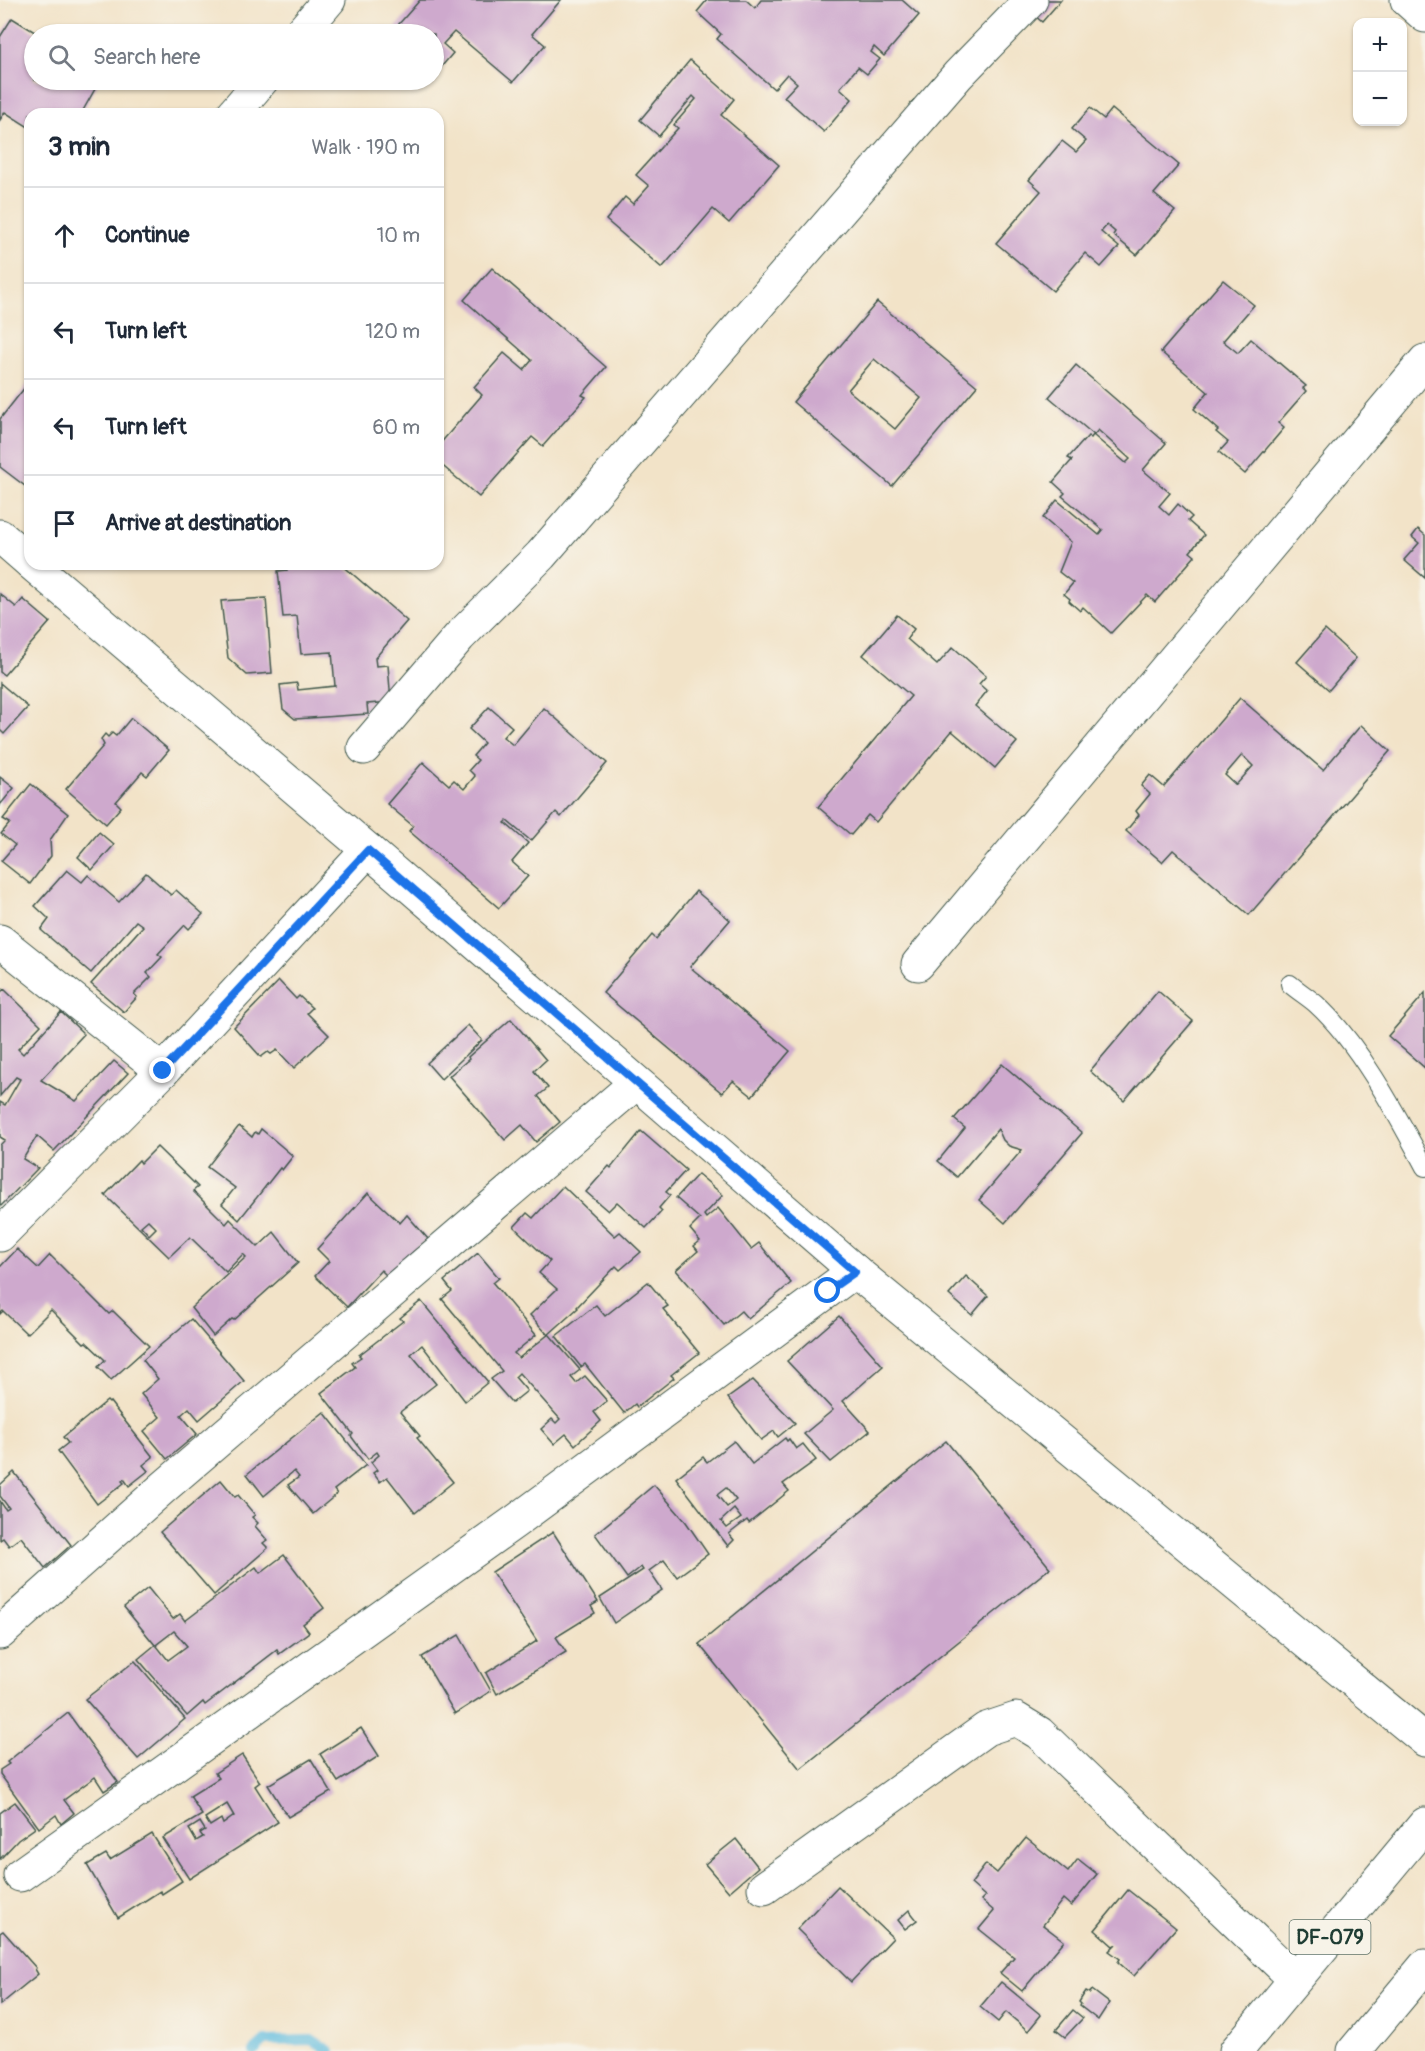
<!DOCTYPE html>
<html lang="en">
<head>
<meta charset="utf-8">
<style>
	:root { --surface:#fff; --page:#f2f2f3; --text:#1f2937; --muted:#747a83; --line:#e0e1e3 }
	body { margin:0; font-family:Pangolin,sans-serif; background:var(--page); color:var(--text) }
	.controls { position:absolute; right:18px; top:18px; display:grid; overflow:hidden; border-radius:12px; box-shadow:0 2px 4px #0004 }
	.controls button { width:54px; height:54px; display:grid; place-items:center; padding:0; border:0; border-bottom:2px solid var(--line); background:var(--surface); color:var(--text); font:30px sans-serif }
	.stop { position:absolute; width:18px; height:18px; margin:-14px; border:4px solid #1a73e8; border-radius:50%; background:#fff }
	.stop.end { background:#1a73e8; border-color:#fff; box-shadow:0 2px 6px #0008 }
	.list { margin:0; padding:0; list-style:none }
	h2 { display:flex; justify-content:space-between; align-items:center; height:78px; margin:0; padding:0 24px; font-size:26px }
	h2 small { font-size:20px; font-weight:400; color:var(--muted) }
	.list li { display:grid; grid-template-columns:39px 1fr auto; gap:18px; align-items:center; box-sizing:border-box; height:96px; padding:0 24px; border-top:2px solid var(--line) }
	.list b { display:block; font-size:22px; white-space:nowrap }
	.list em { font-size:20px; font-style:normal; color:var(--muted) }
	.icon { flex:none; width:33px; height:33px; fill:none; stroke:currentColor; stroke-width:2; stroke-linecap:round; stroke-linejoin:round }
	.map { position:relative; flex:none; width:1425px; height:2051px; overflow:hidden }
	.search { position:absolute; background:var(--surface); box-shadow:0 2px 4px #0004; left:24px; top:24px; width:420px; height:66px; display:flex; align-items:center; gap:15px; box-sizing:border-box; padding:0 21px; border-radius:33px; color:var(--muted); font-size:22px }
	.panel { position:absolute; background:var(--surface); box-shadow:0 2px 4px #0004; left:24px; top:108px; width:420px; height:462px; border-radius:18px }
	.map>svg:first-child { display:block }
</style>
</head>
<body>
<div class="map">
<svg width="1425" height="2051" viewBox="0 0 1425 2051">
	<rect width="100%" height="100%" fill="#f7f3e8"/>
	<filter id="ink" filterUnits="userSpaceOnUse"><feTurbulence type="fractalNoise" baseFrequency=".0167" numOctaves="2"/><feDisplacementMap in="SourceGraphic" scale="12" xChannelSelector="R" yChannelSelector="G"/><feConvolveMatrix kernelMatrix="1 2 1 2 8 2 1 2 1" color-interpolation-filters="sRGB"/></filter>
	<filter id="wash" filterUnits="userSpaceOnUse"><feTurbulence type="fractalNoise" baseFrequency=".008" numOctaves="4" result="noise"/><feDisplacementMap in="SourceGraphic" scale="24" xChannelSelector="R" yChannelSelector="G"/><feGaussianBlur stdDeviation="1.35" result="paint"/><feColorMatrix in="noise" values="0 0 0 0 0 0 0 0 0 0 0 0 0 0 0 0 0 1.4 0 .05"/><feComposite in="paint" operator="in"/></filter>
	<g filter="url(#wash)">
		<rect width="100%" height="100%" fill="#f2e3c8"/>
		<g fill="none" stroke-linecap="round" stroke-linejoin="round">
			<path stroke="#62bddf" stroke-width="10" d="M254 2051 265 2041 313 2040 330 2051"/>
		</g>
		<g id="blocks">
			<g fill="#cea9cd" fill-rule="evenodd">
				<path d="M420 0H561L532 34 545 45 513 82 454 32 443 44 453 53 437 72 434 69V34H390Z"/>
				<path d="M707 0H746L755 8 761 0H902L919 15 884 56 874 47 871 52 880 59 867 74 858 67 840 88 852 99 824 132 784 97 797 83 787 74 774 89 717 39 721 34 697 12Z"/>
				<path d="M1017 0H1061L1042 22Z"/>
				<path d="M12 18 38 34H34V80H100L81 114H30V128L5 112 0 120V37Z"/>
				<path d="M690 60 734 99 721 115 779 165 729 223 713 209 662 268 606 220 625 197 633 204 649 186 636 175 678 128 674 125 696 99 693 96 659 136 640 120Z"/>
				<path d="M1090 108 1104 119 1112 109 1179 165 1154 194 1175 211 1137 255 1113 235 1115 232 1107 225 1101 232 1119 247 1101 267 1085 253 1053 291 996 243 1041 191 1029 180 1062 141 1076 152 1086 141 1072 129Z"/>
				<path d="M492 268 606 367 582 395 586 397 543 446 532 437 479 497 438 462V446L482 395 474 387 504 353 524 370 532 360 464 300Z"/>
				<path d="M1223 280 1254 305 1223 341 1238 353 1251 339 1306 386 1303 388 1306 391 1278 423 1284 428 1245 474 1219 452 1228 442 1216 432 1218 430 1194 409 1208 392 1161 352Z"/>
				<path d="M877 302 977 386 892 486 793 402ZM874 359 921 398 895 429 848 390Z"/>
				<path d="M1076 365 1166 443 1143 470 1170 493 1159 506 1169 515 1178 504 1192 517 1188 521 1204 535 1190 552 1195 556 1155 602 1147 595 1111 633 1083 607 1080 611 1069 601 1070 599 1064 594 1073 583 1059 572 1071 542 1043 518 1057 500 1099 535 1103 530 1062 496 1065 493 1053 482 1072 460 1068 458 1088 436 1091 438 1093 435 1126 463 1130 459 1098 430 1094 435 1049 397Z"/>
				<path d="M30 381V480L25 486 0 467V419Z"/>
				<path d="M1418 529 1425 535V578L1404 560 1419 543 1412 537Z"/>
				<path d="M286 564H341L407 621 375 658 376 666 388 665 391 702 367 704 368 714 295 719 283 709 280 685 297 683 298 690 335 686 332 652 301 654 297 616 283 617 278 571 287 570Z"/>
				<path d="M0 594 16 607 23 599 50 622 4 675 0 672Z"/>
				<path d="M266 598 272 673 247 675 228 658 221 601Z"/>
				<path d="M897 615 914 629 907 639 937 665 953 647 986 676 979 684 987 691 975 706 1017 742 995 768 952 731 876 822 868 815 851 835 818 807 911 696 863 655Z"/>
				<path d="M1325 630 1356 658 1329 690 1297 662Z"/>
				<path d="M0 683 28 707 4 734 0 730Z"/>
				<path d="M1240 698 1323 770 1361 725 1390 751 1249 915 1173 850 1162 862 1126 831 1139 815 1136 811 1150 794 1141 786 1150 775 1164 787ZM1242 755 1253 766 1236 785 1225 775Z"/>
				<path d="M489 707 512 727 503 737 513 745 544 708 607 763 561 817 556 812 531 841 507 821 505 823 528 843 512 862 528 876 499 908 409 831 413 826 387 804 423 762 449 785 454 780 464 789 475 776 469 770 478 760 473 756 484 743 469 729Z"/>
				<path d="M131 718 169 750 147 776 142 772 116 802 121 807 106 824 66 789 104 745 101 739 105 734 108 737 112 733 116 736Z"/>
				<path d="M0 777 14 788 0 805Z"/>
				<path d="M31 784 68 814 50 840 51 856 30 884 1 861 15 845 1 834 10 823 3 819Z"/>
				<path d="M99 832 114 845 92 870 78 857Z"/>
				<path d="M67 870 82 882 88 875 119 902 146 873 171 895 176 890 203 914 189 929 185 925 158 954 162 957 147 973 151 977 134 994 137 997 124 1012 91 984 143 926 136 921 91 973 41 930 49 919 35 906Z"/>
				<path d="M696 891 730 920 690 967 790 1051 752 1096 733 1081 722 1093 603 993 652 935 656 939Z"/>
				<path d="M279 981 296 999 299 996 312 1008 307 1013 329 1035 294 1068 277 1050 271 1054 268 1052 261 1057 234 1027Z"/>
				<path d="M4 989 41 1025 18 1049 23 1054 61 1012 84 1034 41 1080 76 1101 114 1061 128 1073 54 1151 37 1136 23 1159 38 1168 0 1207V1145L5 1140 0 1137V1102L5 1105 20 1079 16 1077 0 1096V993Z"/>
				<path d="M1158 991 1193 1021 1124 1101 1090 1071Z"/>
				<path d="M1425 993V1068L1388 1036Z"/>
				<path d="M511 1019 546 1060 534 1071 548 1088 538 1096 560 1122 536 1142 522 1125 505 1140 449 1076 469 1059 468 1057Z"/>
				<path d="M468 1025 482 1040 441 1079 427 1063Z"/>
				<path d="M1002 1064 1082 1133 1005 1223 979 1200 1022 1150 1009 1146 1003 1140 998 1129 957 1177 938 1161 965 1128 954 1119Z"/>
				<path d="M239 1126 252 1137 255 1132 258 1134 261 1129 293 1156 282 1170 280 1168 239 1220 222 1204 235 1188 207 1167Z"/>
				<path d="M641 1131 686 1170 666 1192 670 1195 659 1208 662 1211 646 1228 617 1202 608 1211 586 1192 609 1166 611 1168Z"/>
				<path d="M157 1147 198 1187 193 1191 226 1224 230 1219 258 1247 274 1232 298 1263 234 1320 232 1319 213 1336 191 1308 246 1257 243 1254 226 1272 190 1237 169 1257 105 1195 139 1160 141 1163ZM148 1220 156 1228 149 1235 141 1226Z"/>
				<path d="M698 1174 723 1195 704 1215 706 1218 718 1208 751 1249 759 1243 791 1283 748 1319 741 1311 724 1325 676 1270 698 1251 694 1246 700 1241 690 1229 700 1219 676 1198Z"/>
				<path d="M563 1186 615 1236 620 1232 641 1252 620 1270 616 1266 577 1307 578 1308 548 1335 530 1315 557 1289 539 1273 550 1261 514 1227 527 1213 533 1218Z"/>
				<path d="M368 1193 400 1223 407 1215 428 1239 386 1275 381 1270 347 1307 315 1276 329 1261 317 1249Z"/>
				<path d="M17 1249 38 1268 50 1255 109 1314 113 1311 149 1346 111 1380 98 1367 105 1360 86 1342 84 1343 51 1310 27 1334 3 1311 0 1314V1267Z"/>
				<path d="M478 1253 499 1278 493 1283 536 1335 514 1353 519 1358 549 1334 580 1370 571 1377 576 1383 585 1376 607 1401 594 1412 601 1421 575 1445 566 1434 554 1444 541 1429 552 1419 556 1423 560 1419 519 1373 515 1377 527 1391 512 1403 491 1379 502 1371 442 1299 452 1291 444 1281Z"/>
				<path d="M966 1276 988 1296 972 1315 949 1295Z"/>
				<path d="M648 1282 668 1306 663 1309 699 1353 671 1375 674 1378 637 1407 635 1404 624 1413 585 1364 581 1367 556 1336 596 1305 605 1316Z"/>
				<path d="M421 1301 488 1382 465 1401 422 1345 411 1354 436 1384 400 1412 420 1436 417 1438 453 1482 415 1513 387 1477 380 1482 373 1473 377 1470 371 1462 379 1455 377 1452 368 1459 351 1436 353 1434 321 1393 355 1367 352 1363 361 1357 359 1355 403 1321 400 1318Z"/>
				<path d="M839 1316 883 1366 843 1401 870 1431 831 1462 804 1434 833 1410 787 1361Z"/>
				<path d="M191 1319 244 1381 199 1420 189 1408 181 1415 197 1434 167 1459 144 1431 160 1417 141 1394 158 1379 143 1360Z"/>
				<path d="M753 1380 795 1423 778 1437 774 1431 761 1440 728 1398Z"/>
				<path d="M107 1401 109 1403 110 1402 153 1457 143 1465 148 1471 129 1486 124 1479 122 1481 124 1483 97 1504 58 1451 68 1443 63 1437Z"/>
				<path d="M324 1412 366 1465 334 1490 337 1494 313 1514 288 1485 299 1477 294 1471 264 1496 247 1474Z"/>
				<path d="M785 1438 787 1441 789 1439 796 1449 803 1444 816 1460 783 1484 789 1491 749 1523 747 1520 729 1534 734 1540 728 1546 676 1478 703 1457 707 1462 734 1441 752 1464ZM726 1488 736 1500 727 1507 717 1495ZM734 1509 741 1518 727 1528 721 1521Z"/>
				<path d="M946 1441 1050 1568 800 1769 699 1644Z"/>
				<path d="M14 1472 71 1545 45 1568 21 1537 9 1546 3 1538 0 1540V1501L6 1510 9 1508 0 1496V1485Z"/>
				<path d="M221 1480 235 1497 238 1495 255 1515 252 1517 258 1523 255 1526 267 1540 263 1543 268 1548 214 1595 160 1532Z"/>
				<path d="M654 1485 686 1522 708 1554 677 1577 664 1560 649 1571 662 1590 614 1623 600 1598 643 1570 641 1567 627 1578 595 1534Z"/>
				<path d="M553 1532 598 1602 591 1606 595 1613 556 1637 566 1652 497 1694 486 1673 537 1641 492 1572Z"/>
				<path d="M284 1555 324 1608 303 1624 309 1632 279 1654 277 1650 205 1705 203 1702 187 1716 138 1659 155 1645 124 1607 148 1588 173 1619 180 1614 185 1621 256 1567 260 1573ZM174 1631 187 1646 168 1660 156 1645Z"/>
				<path d="M459 1635 491 1691 455 1714 422 1657Z"/>
				<path d="M135 1661 185 1719 138 1759 85 1699Z"/>
				<path d="M68 1713 118 1782 104 1791 95 1777 64 1800 74 1813 61 1824 56 1815 39 1828 0 1774V1770L9 1764 7 1762Z"/>
				<path d="M361 1728 379 1756 338 1782 320 1754Z"/>
				<path d="M242 1755 260 1782 255 1786 278 1822 189 1879 163 1838 202 1815 190 1796 219 1778 215 1773ZM227 1804 234 1816 223 1824 221 1819 210 1826 205 1818ZM200 1822 205 1830 200 1833 203 1837 196 1841 189 1829Z"/>
				<path d="M311 1759 331 1792 288 1817 268 1785Z"/>
				<path d="M15 1802 35 1828 18 1840 0 1859V1813Z"/>
				<path d="M152 1834 182 1881 162 1894 160 1891 118 1918 87 1865 106 1854 110 1860Z"/>
				<path d="M1026 1838 1068 1872 1078 1859 1097 1874 1071 1906 1063 1899 1043 1925 1064 1941 1022 1991 1000 1973 1014 1957 979 1929 994 1911 981 1900 985 1896 971 1884 986 1864 997 1873Z"/>
				<path d="M736 1839 758 1867 729 1892 705 1864Z"/>
				<path d="M838 1886 893 1938 851 1982 797 1929Z"/>
				<path d="M1128 1890 1176 1928 1134 1976 1118 1962 1120 1959 1109 1951 1116 1944 1113 1946 1095 1930Z"/>
				<path d="M909 1910 917 1920 905 1929 898 1920Z"/>
				<path d="M3 1931 36 1968 35 1969 38 1974 0 2005V1933Z"/>
				<path d="M1001 1982 1041 2015 1028 2031 1006 2012 998 2022 980 2007Z"/>
				<path d="M1092 1990 1109 2003 1098 2020 1080 2006 1081 2004 1079 2002 1084 1994 1086 1991 1090 1993Z"/>
				<path d="M1073 2010 1083 2018 1065 2037 1056 2030Z"/>
			</g>
		</g>
	</g>
	<g filter="url(#ink)">
		<use href="#blocks" fill-opacity="0" stroke="#3f564a" stroke-width="1.5"/>
		<g fill="none" stroke-linecap="round" stroke-linejoin="round">
			<defs>
				<path id="service" d="M1290 984C1298 991 1308 997 1316 1004 1360 1044 1397 1115 1425 1167"/>
				<g id="minor">
					<path d="M1407 0 1425 16"/>
					<path d="M300 34 329 0"/>
					<path d="M233 114 262 80"/>
					<path d="M0 536 30 562"/>
					<path d="M32 564 368 850 855 1271 1425 1740"/>
					<path d="M364 748 459 637 541 555 958 75 1031 0"/>
					<path d="M0 941 163 1071"/>
					<path d="M918 964 1425 361"/>
					<path d="M0 1235 163 1071 368 850"/>
					<path d="M0 1633 164 1487 636 1083"/>
					<path d="M20 1875 516 1521 855 1271"/>
					<path d="M764 1888 986 1729 1016 1719 1039 1733 1295 1979"/>
				</g>
				<g id="primary">
					<path d="M1236 2051 1425 1824"/>
					<path d="M1354 2051 1425 1966"/>
				</g>
			</defs>
			<use href="#service" stroke="#3f564a" stroke-width="20"/>
			<use href="#minor" stroke="#3f564a" stroke-width="35"/>
			<use href="#primary" stroke="#3f564a" stroke-width="35"/>
			<use href="#service" stroke="#fff" stroke-width="18"/>
			<use href="#minor" stroke="#fff" stroke-width="33"/>
			<use href="#primary" stroke="#fff" stroke-width="33"/>
		</g>
	</g>
	<g fill="none" stroke-linecap="round" stroke-linejoin="round" filter="url(#ink)">
		<path stroke="#1a73e8" stroke-width="8" d="M163 1071 368 850 855 1272 828 1291"/>
	</g>
	<g text-anchor="middle" dominant-baseline="central" stroke-width="6" stroke-linejoin="round" paint-order="stroke">
		<rect fill="#f7f3e8" stroke="#60746a" stroke-width="1.5" x="1289.5" y="1920" width="81" height="34" rx="4.5"/>
		<g font-size="20" font-weight="bold" fill="#1f3d34">
			<text x="1330" y="1937">DF-079</text>
		</g>
	</g>
</svg>
<div class="controls">
<button>+</button>
<button>−</button>
</div>
<div class="stop" style="left:828px;top:1291px"></div>
<div class="stop end" style="left:163px;top:1071px"></div>
<div class="search"><svg class="icon" aria-label="search" viewBox="0 0 24 24"><circle cx="10" cy="10" r="6"/><path d="M15 15l6 6"/></svg>Search here</div>
<section class="panel">
<h2>3 min<small>Walk · 190 m</small></h2>
<ul class="list">
<li><svg class="icon" aria-label="ahead" viewBox="0 0 24 24"><path d="M12 20V5M6 11l6-6 6 6"/></svg><div><b>Continue</b></div><em>10 m</em></li>
<li><svg class="icon" aria-label="left" viewBox="0 0 24 24"><path d="M17 20v-9H6M10 6l-5 5 5 5"/></svg><div><b>Turn left</b></div><em>120 m</em></li>
<li><svg class="icon" aria-label="left" viewBox="0 0 24 24"><path d="M17 20v-9H6M10 6l-5 5 5 5"/></svg><div><b>Turn left</b></div><em>60 m</em></li>
<li><svg class="icon" aria-label="arrive" viewBox="0 0 24 24"><path d="M6 21V4h12l-3 4 3 4H6"/></svg><div><b>Arrive at destination</b></div></li>
</ul>
</section>
</div>
</body>
</html>
